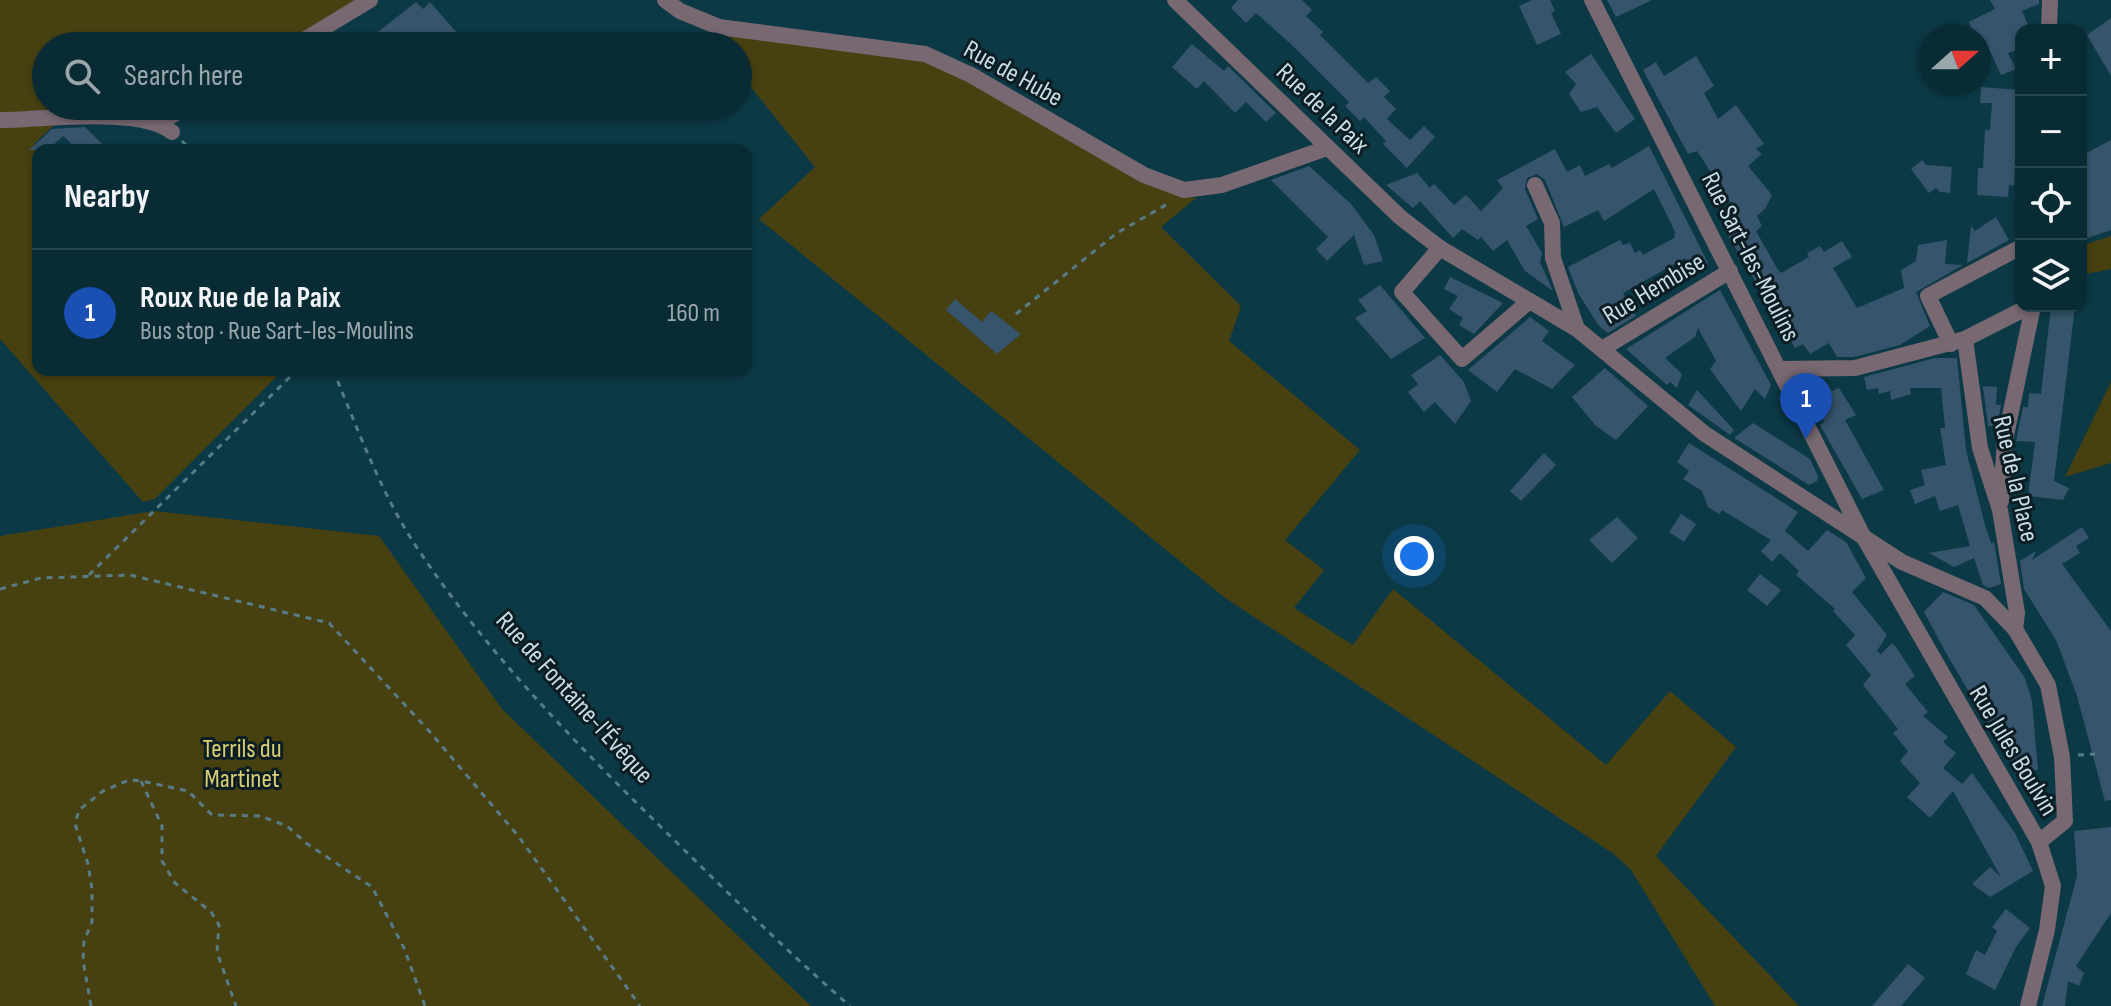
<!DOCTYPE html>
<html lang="en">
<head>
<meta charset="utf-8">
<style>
	:root { --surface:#092b34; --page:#12333c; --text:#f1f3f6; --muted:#99a7ac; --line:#29474f; --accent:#ea580c }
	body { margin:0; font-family:"Sofia Sans Condensed",sans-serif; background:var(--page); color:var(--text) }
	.controls { position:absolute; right:24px; top:24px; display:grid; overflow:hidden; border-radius:16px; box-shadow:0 2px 6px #0004 }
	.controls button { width:72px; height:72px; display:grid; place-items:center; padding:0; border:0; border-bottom:2px solid var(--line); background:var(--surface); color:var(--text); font:40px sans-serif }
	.compass { position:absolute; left:1919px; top:24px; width:72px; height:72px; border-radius:50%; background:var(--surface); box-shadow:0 2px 6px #0004; rotate:69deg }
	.you { position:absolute; left:1414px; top:556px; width:28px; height:28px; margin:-20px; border:6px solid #fff; border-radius:50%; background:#1a73e8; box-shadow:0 0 0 12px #1a73e833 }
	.badge { display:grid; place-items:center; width:52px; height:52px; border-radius:50%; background:var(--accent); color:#fff; font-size:26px; font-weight:700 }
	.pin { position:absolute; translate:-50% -66px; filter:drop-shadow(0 2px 4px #0008) }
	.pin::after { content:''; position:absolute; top:42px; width:28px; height:24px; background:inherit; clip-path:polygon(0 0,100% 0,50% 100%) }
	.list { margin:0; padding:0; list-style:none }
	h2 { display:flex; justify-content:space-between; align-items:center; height:104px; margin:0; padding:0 32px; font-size:34px }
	h2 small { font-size:26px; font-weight:400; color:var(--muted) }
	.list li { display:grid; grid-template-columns:52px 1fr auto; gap:24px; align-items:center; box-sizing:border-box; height:128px; padding:0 32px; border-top:2px solid var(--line) }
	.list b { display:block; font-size:30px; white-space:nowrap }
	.list p { margin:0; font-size:26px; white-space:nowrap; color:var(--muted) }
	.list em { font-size:26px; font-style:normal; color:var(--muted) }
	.icon { flex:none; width:44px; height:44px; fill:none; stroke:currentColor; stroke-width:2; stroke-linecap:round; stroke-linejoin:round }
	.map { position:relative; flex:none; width:2111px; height:1006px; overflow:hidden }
	.search { position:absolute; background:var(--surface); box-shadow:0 2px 6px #0004; left:32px; top:32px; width:720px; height:88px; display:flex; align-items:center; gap:20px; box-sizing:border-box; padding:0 28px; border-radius:44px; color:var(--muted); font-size:30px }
	.panel { position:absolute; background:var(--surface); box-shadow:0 2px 6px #0004; left:32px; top:144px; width:720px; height:232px; border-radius:16px }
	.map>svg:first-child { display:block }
</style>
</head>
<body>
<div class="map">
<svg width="2111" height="1006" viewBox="0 0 2111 1006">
	<rect width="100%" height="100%" fill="#0c3946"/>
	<g fill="#474111">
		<path d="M0 0H361L286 46H46V106H180L161 113 0 115Z"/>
		<path d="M716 30 934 63 1179 197 1196 198 1161 227 1241 306 1229 341 1360 450 1285 540 1324 570 1294 608 1353 645 1393 589 1606 765 1670 691 1736 747 1656 856 1799 1006H1715L1631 870 1614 854 1224 597 759 219 815 167 738 71V46H717L714 41Z"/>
		<path d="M55 124 34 144 40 150 38 370H283L155 499 143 502 0 339V125Z"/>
		<path d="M2111 236V269L2081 275V246Z"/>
		<path d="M2111 382V463L2065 477Z"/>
		<path d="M154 511 379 536 502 709 811 1006H0V536Z"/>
	</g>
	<g fill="#36546b">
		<path d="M1238 0H1302L1312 10 1306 16 1323 32 1320 35 1368 83 1376 77 1390 91 1384 97 1396 109 1387 119 1410 140 1424 126 1435 137 1407 168 1383 144 1386 141 1364 117 1360 121 1345 106 1349 102 1294 47 1256 13 1246 23 1231 8Z"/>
		<path d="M1532 0H1550L1555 11 1551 13 1561 34 1537 45 1519 6Z"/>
		<path d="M1607 0H1652L1616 17Z"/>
		<path d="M1990 0H2039V4L2022 11 2030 30H2021V49L2008 53 2016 69 2001 75 1990 51 1979 56V36H1974L1969 22 1995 9Z"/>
		<path d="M416 2 423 9 430 2 459 35 446 46H360Z"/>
		<path d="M2111 18V76L2087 35Z"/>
		<path d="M1192 44 1224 71 1228 66 1276 113 1266 122 1246 102 1235 113 1204 81 1197 89 1172 67Z"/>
		<path d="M1591 54 1635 119 1616 133 1597 107 1581 112 1569 94 1576 84 1565 72Z"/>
		<path d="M1696 56 1714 86 1704 93 1718 119 1736 105 1764 144 1756 149 1762 154 1748 166 1772 195 1765 209 1757 216 1762 226 1756 231 1778 270 1781 273 1809 257 1807 253 1820 246 1824 252 1842 241 1852 257 1833 268 1857 308 1904 288 1901 270 1916 261 1918 245 1947 240 1945 264 1963 265 1916 292 1930 326 1900 345 1854 357H1837L1829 343 1810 354 1803 344 1795 348 1723 227 1728 224 1719 212 1731 203 1697 151 1688 154 1643 70 1656 62 1664 76Z"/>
		<path d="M1981 87 2020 90 2014 186 2009 185 2008 197 1977 195 1978 168H1983L1985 130H1990L1992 103H1980Z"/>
		<path d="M85 127 108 150H78L63 136 48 150H29L52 129Z"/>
		<path d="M2111 140V230L2085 239 2081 228V156Z"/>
		<path d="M1649 146 1708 263 1691 271 1685 258 1623 293 1636 316 1608 333 1599 326 1578 293 1568 267 1620 240 1623 245 1630 243 1635 253 1640 250 1643 255 1674 238 1675 232 1654 189 1604 221 1598 210 1564 227 1545 180 1537 174 1527 178 1525 189 1538 219 1526 226 1542 253 1540 262 1553 291 1525 271 1507 240 1493 251 1481 237 1478 240 1462 229 1453 238 1420 201 1413 208 1386 185 1417 173 1430 188 1434 184 1454 205 1466 195 1481 211 1503 188 1497 180 1555 149 1567 172 1580 165 1585 176 1609 164 1612 168Z"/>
		<path d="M1922 160 1926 165 1952 167 1950 193 1940 192 1936 188 1929 193 1911 169Z"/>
		<path d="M1309 166 1351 204 1374 235 1383 261 1364 265 1354 235 1327 261 1316 249 1328 237 1271 180Z"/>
		<path d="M1996 217 2009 240 1967 263 1971 226 1975 231Z"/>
		<path d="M1450 277 1503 303 1474 334 1459 325 1463 318 1449 309 1458 296 1444 289Z"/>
		<path d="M1380 285 1425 338 1391 359 1355 318 1367 311 1358 300Z"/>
		<path d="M1720 290 1771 385 1765 399 1755 389 1741 411 1710 369 1716 361 1698 328 1695 337 1665 358 1682 374 1677 388 1670 382 1667 385 1626 349Z"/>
		<path d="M955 299 982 322 991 311 1021 334 997 354 946 310Z"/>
		<path d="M2051 306H2075L2054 481 2069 488 2063 500 2028 496 2035 442 2016 441 2023 407H2028L2029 393 2041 394Z"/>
		<path d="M1530 317 1549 331 1542 341 1575 365 1552 389 1515 369 1497 392 1468 370Z"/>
		<path d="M1440 355 1464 382 1471 401 1455 424 1435 402 1424 412 1408 392 1418 384 1411 375Z"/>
		<path d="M1935 358H1957L1966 450 1985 525 1991 543 1994 542 2001 584 1989 588 1983 585 1974 558 1954 567 1929 553 1970 546 1958 505 1940 511 1935 496 1915 504 1910 490 1925 485 1921 470 1946 465 1940 428H1945L1941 388H1910L1911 394 1891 400 1890 391 1879 394 1878 388 1867 390 1864 377Z"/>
		<path d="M1605 368 1648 406 1616 440 1596 426 1572 397Z"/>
		<path d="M1823 379 1832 391 1839 388 1856 415 1845 420 1884 490 1862 499 1820 425 1824 422 1806 389Z"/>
		<path d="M1983 386 1997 387 1996 405H2001L1997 427 1988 426Z"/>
		<path d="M1697 390 1734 430 1730 435 1688 405Z"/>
		<path d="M1753 423 1810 459 1818 476 1817 481 1809 485 1734 438Z"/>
		<path d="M1689 443 1798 512 1785 531 1808 551 1827 530 1846 542 1866 578 1852 592 1887 635 1877 651 1881 654 1892 643 1896 647 1915 676 1905 684 1928 712 1923 716 1948 737 1943 742 1956 753 1943 768 1962 784 1972 773 2015 833 2033 871 1990 897 1972 884 1990 867 2001 877 1953 791 1930 818 1907 797 1920 783 1900 761 1908 751 1893 733 1898 729 1863 685 1871 675 1846 645 1855 635 1833 611 1835 609 1796 575 1799 571 1780 553 1772 562 1761 551 1771 540 1722 510 1719 514 1708 507 1702 491 1683 479 1689 471 1677 462Z"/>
		<path d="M1544 453 1556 465 1521 501 1510 491Z"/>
		<path d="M1681 514 1696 524 1684 542 1669 532Z"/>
		<path d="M1617 517 1638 538 1612 563 1589 540Z"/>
		<path d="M2082 527 2089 538 2076 546 2080 553 2062 564 2111 631V800L2105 801 2077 696 2056 640 2024 589 2020 561 2036 551 2032 560Z"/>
		<path d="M1760 574 1781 590 1767 606 1747 590Z"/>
		<path d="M1943 592 1974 605 2025 678 2032 701 2038 770 2017 772 2012 764 2009 730 1994 735 1945 651 1924 612Z"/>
		<path d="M2111 827V913L2076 966 2084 973 2079 986 2068 981 2065 1006H2042L2077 876 2074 831Z"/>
		<path d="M2006 909 2030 928 2016 947 1995 990 1966 974 1976 950 1985 955 1997 931 1992 927Z"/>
		<path d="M1908 964 1925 978 1901 1006H1872Z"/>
	</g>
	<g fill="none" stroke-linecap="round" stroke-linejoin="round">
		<g stroke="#587c87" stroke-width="3" stroke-dasharray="6 6" stroke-linecap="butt">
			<path d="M182 141 191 150"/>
			<path d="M1016 314 1117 233 1171 202"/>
			<path d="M333 370C357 427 379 488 412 540 481 646 571 739 661 827 723 888 784 949 850 1006"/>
			<path d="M89 575 297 370"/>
			<path d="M0 589 41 578 130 575 329 623 430 732 519 837 640 1006"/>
			<path d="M2078 755 2095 754"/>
			<path d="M141 781 162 826V861L175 883 211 912 219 925 217 952 236 1006"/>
			<path d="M91 1006 83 960 84 941 92 922V889L88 864 75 824 79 810 103 791 129 780 141 781 188 791 212 815 260 816 287 826 306 843 372 887 404 948 425 1006"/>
		</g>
		<g stroke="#776871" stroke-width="16">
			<path d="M665 0 680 11 719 27 925 54 971 75 1144 175 1184 190 1222 185 1327 148"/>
			<path d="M1175 0 1400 217 1440 248 1577 329 1705 434 1902 562 1985 598 2015 629 2048 685 2062 757 2065 821 2039 842"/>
			<path d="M1592 0 1863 536 2039 842 2053 886 2047 930 2028 1006"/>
			<path d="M2049 30 2050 0"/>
			<path d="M294 46 370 0"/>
			<path d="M0 120C43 120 140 106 172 132"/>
			<path d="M160 122 189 106"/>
			<path d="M1535 185 1552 223 1553 258 1577 329"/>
			<path d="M1440 248 1402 292 1462 359 1527 303"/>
			<path d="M1965 339 1980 448 2000 510 2017 613 2015 629"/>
			<path d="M1951 344 1928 296 2021 247"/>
			<path d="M1602 349 1730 271"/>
			<path d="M1780 369 1855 368 1965 339 2030 306"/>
			<path d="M2001 501 2005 440 2033 306"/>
		</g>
	</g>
	<g text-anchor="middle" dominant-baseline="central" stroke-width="6" stroke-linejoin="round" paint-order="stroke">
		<g font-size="26" fill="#c8dee6" stroke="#0c1d23">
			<text transform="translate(1013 74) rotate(29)">Rue de Hube</text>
			<text transform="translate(1322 109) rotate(44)">Rue de la Paix</text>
			<text transform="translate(1750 257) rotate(63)">Rue Sart-les-Moulins</text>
			<text transform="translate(1654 289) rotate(-31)">Rue Hembise</text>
			<text transform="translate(2015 479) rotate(77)">Rue de la Place</text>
			<text transform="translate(574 698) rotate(48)">Rue de Fontaine-l'Évêque</text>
			<text transform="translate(2013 751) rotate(59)">Rue Jules Boulvin</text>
		</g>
		<g font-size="26" fill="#dace72" stroke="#0c1d23">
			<text x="242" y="749">Terrils du<tspan x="242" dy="30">Martinet</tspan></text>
		</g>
	</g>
</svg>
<div class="controls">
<button>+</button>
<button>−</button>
<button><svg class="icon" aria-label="locate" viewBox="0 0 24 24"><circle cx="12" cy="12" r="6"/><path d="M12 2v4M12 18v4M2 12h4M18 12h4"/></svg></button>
<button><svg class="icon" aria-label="layers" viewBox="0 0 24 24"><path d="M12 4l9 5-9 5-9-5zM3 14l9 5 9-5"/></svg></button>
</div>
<svg class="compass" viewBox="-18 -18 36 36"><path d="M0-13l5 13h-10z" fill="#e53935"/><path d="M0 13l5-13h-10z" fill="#99a7ac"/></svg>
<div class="you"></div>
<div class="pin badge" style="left:1806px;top:439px;background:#1a4fb4">1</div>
<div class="search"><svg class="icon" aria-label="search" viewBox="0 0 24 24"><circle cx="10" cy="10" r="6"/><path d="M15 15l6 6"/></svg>Search here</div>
<section class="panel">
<h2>Nearby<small></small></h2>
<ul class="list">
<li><span class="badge" style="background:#1a4fb4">1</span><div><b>Roux Rue de la Paix</b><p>Bus stop · Rue Sart-les-Moulins</p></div><em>160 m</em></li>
</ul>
</section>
</div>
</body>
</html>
